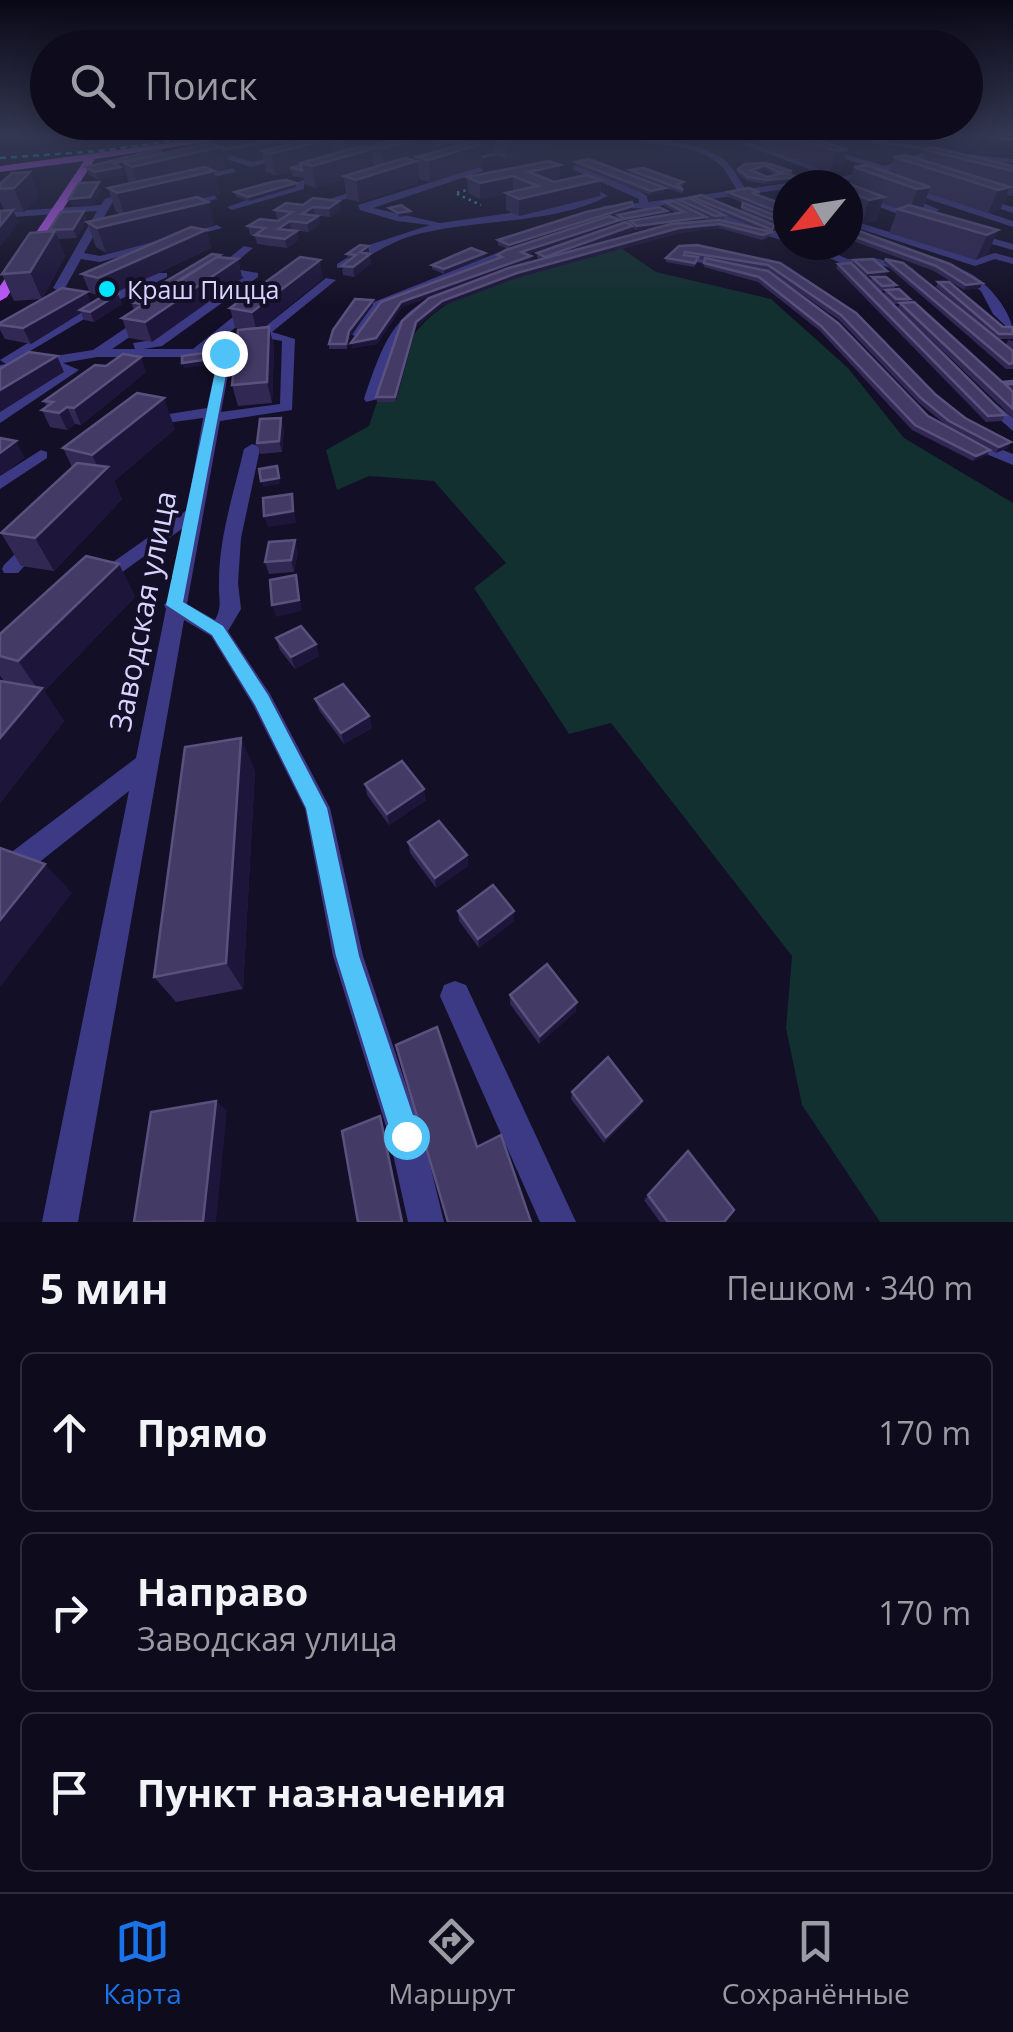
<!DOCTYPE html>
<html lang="ru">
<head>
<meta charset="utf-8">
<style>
	:root { --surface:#0e0b1c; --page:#1c1929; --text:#f1f3f6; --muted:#9b9ba3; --line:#2e2b3b; --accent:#1a73e8 }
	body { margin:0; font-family:"Open Sans",sans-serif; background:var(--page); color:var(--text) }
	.compass { position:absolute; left:773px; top:170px; width:90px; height:90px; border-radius:50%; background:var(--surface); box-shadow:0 5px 25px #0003; rotate:240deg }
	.stop { position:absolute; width:30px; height:30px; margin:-22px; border:8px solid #4fc3f7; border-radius:50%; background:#fff }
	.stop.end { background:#4fc3f7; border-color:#fff; box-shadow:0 2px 10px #0008 }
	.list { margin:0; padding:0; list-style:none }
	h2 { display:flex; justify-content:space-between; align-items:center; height:130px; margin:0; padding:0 40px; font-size:42px }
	h2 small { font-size:32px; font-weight:400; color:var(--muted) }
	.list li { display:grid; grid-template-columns:65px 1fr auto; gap:30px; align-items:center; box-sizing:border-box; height:160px; margin:0 20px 20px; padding:0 20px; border:2px solid var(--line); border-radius:15px }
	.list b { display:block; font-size:38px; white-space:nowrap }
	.list p { margin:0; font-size:32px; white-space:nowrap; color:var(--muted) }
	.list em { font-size:32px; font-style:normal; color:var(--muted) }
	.icon { flex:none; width:55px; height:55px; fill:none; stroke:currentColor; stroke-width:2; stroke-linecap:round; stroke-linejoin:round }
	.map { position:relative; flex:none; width:1013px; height:1222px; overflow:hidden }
	.search { position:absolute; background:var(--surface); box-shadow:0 5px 25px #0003; left:30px; right:30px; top:30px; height:110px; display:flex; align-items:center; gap:25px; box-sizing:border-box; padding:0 35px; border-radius:55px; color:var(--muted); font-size:38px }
	.sheet { height:670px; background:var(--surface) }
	nav { display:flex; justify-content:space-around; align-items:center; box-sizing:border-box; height:140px; border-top:2px solid var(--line); background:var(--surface); font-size:28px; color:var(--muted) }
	nav a { display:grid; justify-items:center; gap:5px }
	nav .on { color:var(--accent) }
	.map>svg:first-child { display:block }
</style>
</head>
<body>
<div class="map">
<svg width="1013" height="1222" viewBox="0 0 1013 1222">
	<rect width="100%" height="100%" fill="#130f26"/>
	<path fill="#12302f" d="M618 246 656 272 771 299 848 368 904 438 1013 503V1222H880L802 1105 786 1028 792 956 611 723 569 734 474 588 506 563 434 481 369 476 337 490 326 450 369 426C383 381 409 322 455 300 501 278 568 263 618 246Z"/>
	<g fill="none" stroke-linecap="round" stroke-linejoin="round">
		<path stroke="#2fb8b0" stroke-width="2.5" stroke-dasharray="2.5 4" stroke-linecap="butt" d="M472 189 455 193 481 205"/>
		<g fill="#3d3a85" fill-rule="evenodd">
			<path d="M276 137 301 145 297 147 277 141 215 153 211 151Z"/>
			<path d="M454 137H466L414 154 407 152Z"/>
			<path d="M551 137H563L459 165 455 163Z"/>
			<path d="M625 137C652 137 706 143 727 162 735 170 739 181 746 189L788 183 792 185H788V189L657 206 647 213 584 227V223L643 208 603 210V206L639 203V199L572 169 575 165 641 192 647 196 648 202 737 190C733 184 729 176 724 169 702 142 654 147 625 137Z"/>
			<path d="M775 137H786L885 166 928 151 874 143 871 139 935 148 938 151 1013 159V163L932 155 894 169 919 176 916 181 886 172 824 185H804L832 178 740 143 747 141 840 177 877 169Z"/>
			<path d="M186 147 183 151 136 161 132 159Z"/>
			<path d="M230 155 252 162 287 155 291 157 251 167 227 159Z"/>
			<path d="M480 167 483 171 373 208 440 223 537 209 596 195 584 187 588 184 608 196C551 226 470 218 408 237 388 243 352 268 337 268V264L366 246 430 225 397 221 360 210 358 205Z"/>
			<path d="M233 168 236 172 192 182 188 179Z"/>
			<path d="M330 171 333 176 304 184V189L232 210 227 207Z"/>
			<path d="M369 186 372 191 335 202 330 199Z"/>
			<path d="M134 190 137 195 112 203 84 253 100 256 217 225 222 228 100 262 81 259 65 288 59 291 53 288 97 211 0 218V212L101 205 105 199Z"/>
			<path d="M925 192 1013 221V227L922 197Z"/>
			<path d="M858 193 923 217 925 219 917 221 855 198Z"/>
			<path d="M214 194 217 199 176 210 171 207Z"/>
			<path d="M898 195H904L940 210 932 212 898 199Z"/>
			<path d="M974 196 1013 207V213L974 200Z"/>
			<path d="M701 204 750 225 788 236V242L744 229 698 209Z"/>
			<path d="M848 219 975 259 995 253 1013 258V264L995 259 975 266 848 225Z"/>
			<path d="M669 223 672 228 606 246 601 243Z"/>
			<path d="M967 231 1013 244V250L963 236Z"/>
			<path d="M517 245 526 247 393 301 382 307 362 338 352 335 374 302Z"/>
			<path d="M800 245H814L848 259 875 258 914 269 909 272 875 264 856 265 872 281 866 284 843 264Z"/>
			<path d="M244 246 253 248 229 268 258 273V277L162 346 143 349H193L248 305H256V311L209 349H225L232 353 221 412 280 404 282 341 265 338 258 341 252 337 326 278 336 280 272 332 295 339 292 410 220 421 187 604 215 620C223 606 218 597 219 582 219 537 234 492 244 449L252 444 258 446 260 449 241 538 238 583 241 609 228 631 270 694 330 808 363 956 423 1136 444 1222H408L389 1136 333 956 305 809 253 705 211 636 184 620 78 1222H42L129 791 27 872 10 894 0 898V864L9 854 136 758 166 609 164 605 168 600 183 528 106 584H92L89 579 187 510 203 418 144 426 137 422 144 418 207 408 218 357H97L63 363 79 370 0 423V412L62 371 46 365 0 373V365L6 364 0 360 98 300 159 273H167V277L106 306 10 363 93 350 145 315H153V321L112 349H135L133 343 153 340 244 277 222 274 215 277 209 274Z"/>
			<path d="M690 255 765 268 789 284 783 287 758 273 686 260V256Z"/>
			<path d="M954 268C978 269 1013 310 1013 333L993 314 981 291 954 272Z"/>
			<path d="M445 290 455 292C444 300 431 304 420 313 395 334 388 369 378 399L366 402 364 399C382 347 391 314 445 290Z"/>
			<path d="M986 396 1013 418V431L981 403 979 400Z"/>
			<path d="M967 436 1013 454V465L962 444V438Z"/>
			<path d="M41 450 47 452V458L0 489V476Z"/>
			<path d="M36 537 45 543 42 547 18 573H4L2 569 4 565 30 539Z"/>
			<path d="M455 981 466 985 576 1222H540L440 996 444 985Z"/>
		</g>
		<g fill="#c25bff" fill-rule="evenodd">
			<path d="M214 137H239L95 159 7 297 0 301V286L84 161 0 172V166Z"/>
			<path d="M986 137H1013V141Z"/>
		</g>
		<path stroke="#00e5ff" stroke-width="2.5" stroke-dasharray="6 5" stroke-linecap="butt" d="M0 158 100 151 199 137"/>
	</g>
	<g fill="#312854" fill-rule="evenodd">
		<path d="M333 137H399V139L437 152 454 146H451V137H552V144L506 159 494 155 493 139 478 144H481L482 166 430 182 419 179 417 160 416 161 418 183 359 202 347 199 344 179 316 188 305 185 304 178 292 176 291 171 275 175 266 172 262 151 333 138 335 153Z"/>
		<path d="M762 137H810L847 150 841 171 830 173 760 146Z"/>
		<path d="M925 150 1013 166V196L1007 195 1000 210 988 213 928 193 923 209 998 230 987 255 976 260 889 233 898 209 882 203 876 221 862 224 848 218V185H806L809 176 849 184 854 167 889 172 894 157 922 160Z"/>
		<path d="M161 154 226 168 214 171 220 194 200 198 208 202 214 226 202 229 206 230 211 248 113 294 122 304 94 322 84 320 81 313 31 344 5 339 0 330V323L91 303 102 296 90 293 82 274 164 239 106 253 96 247 87 222 121 214 116 212 108 188 129 184 125 169 121 170 123 175 98 180 89 174 86 167Z"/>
		<path d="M576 162 630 174V170L683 182V186L680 187 683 190V194L644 180 664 192 650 195 576 166Z"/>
		<path d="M766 163 792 171V175L798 181 766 184 747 181 737 173 738 169ZM764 168 775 175 767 177 756 172Z"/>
		<path d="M560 165 559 180H601L600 196 519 216 506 210V193L513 192 480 199 468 193 467 177Z"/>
		<path d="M296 183V187L249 201 236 197 235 192Z"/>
		<path d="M0 184 39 195 24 212H14L19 223 4 210 0 201Z"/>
		<path d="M728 192 759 195 788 206V236L782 234 784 229 749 215 774 225 770 236 762 240 719 228 679 233 517 278 442 306 416 327 396 402H377L376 397 402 321 459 286 402 307 377 344 352 348 381 302 498 259 497 255 509 249 498 245V240L633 211 620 215H666L678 214 664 206 665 202 679 203V200H692V197L741 211 743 203 727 196ZM723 214 758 229 720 220 724 219ZM619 221 623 223 537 253V258L540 259 516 266 531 260V256L527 254 619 224ZM632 228 637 230 654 228 587 246 632 231Z"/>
		<path d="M339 201 340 210 330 217 314 215 318 216 320 224 309 232 291 230 297 231 298 240 287 248 257 244 255 236 250 235 248 226 278 221 281 219H277L275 210 303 205Z"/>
		<path d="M87 219 77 238 58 239 65 256 42 299 14 301 2 274 49 231Z"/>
		<path d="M848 227 982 283 980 288 964 290 934 271 848 239Z"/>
		<path d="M368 246 371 263 354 277 343 275 342 266 348 261 347 254Z"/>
		<path d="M679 246 780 263 936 395 1008 448 996 453 990 450 987 455 973 461 912 430 820 331 758 282 704 267 705 260 698 259 694 267 666 262V258ZM736 265 767 270 839 320 919 403 947 426 928 416 768 271Z"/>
		<path d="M485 253V257L444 274 432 269V265Z"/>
		<path d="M220 257 238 259 242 278 152 342 129 338 122 318 134 310 131 302Z"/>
		<path d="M885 259 977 322 936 287 938 282 1003 327 1013 328V339H998L1006 345 1008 340 1013 341V369H1006L884 263Z"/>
		<path d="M854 260 887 271 885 276 896 285 894 289 910 299 909 303 1002 382 1013 381V390H1011L1013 392V418L898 308 899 304H894L884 294 885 291H880L871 282 872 277 867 278 852 264Z"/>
		<path d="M838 264 1005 415 1002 421 986 422 836 268Z"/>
		<path d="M323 278 262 328 269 327 274 347 272 403 238 406 232 385 243 329 235 328 230 308Z"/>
		<path d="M373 305 350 336 347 349H329V344Z"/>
		<path d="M146 372 81 425 75 424 67 430 50 427 42 410 47 407 44 401Z"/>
		<path d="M175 429 114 481 122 499 54 571 21 566 1 533 72 467 63 448Z"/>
		<path d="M284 429 282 452 260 454 257 443Z"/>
		<path d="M298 552 294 572 269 574 265 562Z"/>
		<path d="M119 564 135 597 44 691 64 721 0 803V681H4L0 676V634Z"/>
		<path d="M276 638 316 644 319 656 295 669 280 650Z"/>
		<path d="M315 699 369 716 372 728 344 744 319 710Z"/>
		<path d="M255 770 243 989 176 1002 154 977Z"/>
		<path d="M365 784 426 800 389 825 367 795Z"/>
		<path d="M408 842 467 855 468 866 436 888 410 853Z"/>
		<path d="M458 911 514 921 479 948 459 921Z"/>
		<path d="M510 995 576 1011 539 1044 510 1004Z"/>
		<path d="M572 1092 642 1101 639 1108 604 1143 571 1099Z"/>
		<path d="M688 1151 724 1222H660L644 1200Z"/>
	</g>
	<g fill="#1d163a">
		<path d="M352 137H399L400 144 425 137H436L437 154 417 157V160L385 170 382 149 372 146 374 170 344 176V179L316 188 312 166 346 156 344 139Z"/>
		<path d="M463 137H493V139L463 149Z"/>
		<path d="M509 137H553L552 144 506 159V138Z"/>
		<path d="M333 138 336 159 301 163 302 168H290L291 171 275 175 271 154Z"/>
		<path d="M481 144 482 166 430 182 429 160Z"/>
		<path d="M221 147 226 168 214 171 220 194 125 217 117 193 139 188 132 167 123 162 125 169 121 170 123 175 98 180 95 172 114 163Z"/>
		<path d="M847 150 841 171 830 173 836 151Z"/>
		<path d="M416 161 418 183 359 202 356 180Z"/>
		<path d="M560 165 559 180 536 185 529 172Z"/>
		<path d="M30 172 39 195 24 212 14 188Z"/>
		<path d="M513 176V192L480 199V183Z"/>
		<path d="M799 177 798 181 766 184 767 180Z"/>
		<path d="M601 180 600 196 519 216V199Z"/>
		<path d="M99 182 101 190 93 206 72 207 69 199Z"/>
		<path d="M296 183V187L249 201 248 197Z"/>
		<path d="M930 187 922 210 909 213 917 189Z"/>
		<path d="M1010 187 1000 210 988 213 998 190Z"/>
		<path d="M665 188 664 192 650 195 651 191Z"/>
		<path d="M884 197 876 221 862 224 869 200Z"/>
		<path d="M339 201 340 210 330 217 329 208Z"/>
		<path d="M208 202 214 226 106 253 97 228Z"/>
		<path d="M633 206V211L509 249V245Z"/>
		<path d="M313 207 315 215 302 214Z"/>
		<path d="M13 210 19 223 0 247V226Z"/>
		<path d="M84 211 87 219 77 238 73 229Z"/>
		<path d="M410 211V215L399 217 398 213Z"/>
		<path d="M667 211 666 216 623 223 624 219Z"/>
		<path d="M318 216 320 224 309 232 307 223Z"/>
		<path d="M706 217 705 222 637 230V226Z"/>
		<path d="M620 220 619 224 521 256V252Z"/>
		<path d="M290 221 291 230 278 229Z"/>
		<path d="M720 224 719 228 679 233 517 278 442 306 416 327 396 402 395 397 416 322 442 301 517 273 679 228Z"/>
		<path d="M632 226V231L545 261V257Z"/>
		<path d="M206 230 211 248 105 297 98 278Z"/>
		<path d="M998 230 987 255 976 260 987 235Z"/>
		<path d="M55 231 65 256 42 299 30 272Z"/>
		<path d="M297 231 298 240 287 248 285 239Z"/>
		<path d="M368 246 371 263 354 277 353 267 360 252Z"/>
		<path d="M485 253V257L444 274V269Z"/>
		<path d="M531 256V260L402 307 377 344 352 348 351 343 401 302Z"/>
		<path d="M238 259 242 278 152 342 145 322Z"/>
		<path d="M320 260 323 278 257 332 252 312Z"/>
		<path d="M887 271 885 276 867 278 868 273Z"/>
		<path d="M982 283 980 288 964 290 966 285Z"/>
		<path d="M87 292 92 307 80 310 81 313 31 344 23 328Z"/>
		<path d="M118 294 122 304 94 322 90 312Z"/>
		<path d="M373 300V305L350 336 347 349 346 344 349 331Z"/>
		<path d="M269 327 274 347 272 403 267 382Z"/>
		<path d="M204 353 206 366 184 368 182 363Z"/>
		<path d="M57 356 64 372 0 412V390Z"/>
		<path d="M141 357 146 372 81 425 74 408Z"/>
		<path d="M164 398 175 429 114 481 122 499 54 571 35 538 101 474 92 455Z"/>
		<path d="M67 407 75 424 67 430 59 413Z"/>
		<path d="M281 418 284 429 282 452 279 441Z"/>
		<path d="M16 441 25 458 0 476V453Z"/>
		<path d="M1011 442 1008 448 996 453 999 447Z"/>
		<path d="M990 450 987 455 973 461 976 456Z"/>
		<path d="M279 478 280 484 263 487 261 481Z"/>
		<path d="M292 494 296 523 268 527 264 516Z"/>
		<path d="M295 540 298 552 294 572 291 560Z"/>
		<path d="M119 564 135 597 44 691 64 721 0 803V738L39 691 18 661Z"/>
		<path d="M296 575 302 611 276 617 272 605Z"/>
		<path d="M316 644 319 656 295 669 291 657Z"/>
		<path d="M369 716 372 728 344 744 341 733Z"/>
		<path d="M241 738 255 770 243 989 226 963Z"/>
		<path d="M424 789 426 800 389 825 387 814Z"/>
		<path d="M467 855 468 866 436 888 435 878Z"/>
		<path d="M45 864 72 893 0 987V920Z"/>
		<path d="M514 911V921L479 948 478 939Z"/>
		<path d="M577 1002 576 1011 539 1044 540 1036Z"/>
		<path d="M216 1101 227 1111 216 1222H205L203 1221Z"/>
		<path d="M642 1101 639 1108 604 1143 606 1137Z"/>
	</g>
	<g fill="#433a66" stroke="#5a527e" stroke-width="2.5">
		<path d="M318 137 333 138 271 154 262 151Z"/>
		<path d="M405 137H425L382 149 372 146Z"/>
		<path d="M795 137H810L847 150 836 151Z"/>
		<path d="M470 142 481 144 429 160 417 157Z"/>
		<path d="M211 143 221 147 132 167 123 162Z"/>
		<path d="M361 146 372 149 312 166 301 163Z"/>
		<path d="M932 147 1013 166V171L925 150Z"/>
		<path d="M160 149 161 154 114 163 120 167 95 172 86 167Z"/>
		<path d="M905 155 1010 187 998 190 894 157Z"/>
		<path d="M405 158 416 161 356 180 344 176Z"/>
		<path d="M589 159 665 188 651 191 576 162Z"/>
		<path d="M549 161 560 165 529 172 554 182 586 175 601 180 519 199 506 193 538 186 513 176 480 183 467 177Z"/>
		<path d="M766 163 792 171 778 172 765 165 751 170 767 177 784 173 799 177 767 180 748 177 738 169 745 164Z"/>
		<path d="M301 165 302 170 290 168Z"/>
		<path d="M867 165 930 187 917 189 854 167Z"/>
		<path d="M205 167 214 171 117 193 108 188Z"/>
		<path d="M643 168 683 182 677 184 683 190 630 170Z"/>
		<path d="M30 172 14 188 0 189V184L12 173Z"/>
		<path d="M823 174 884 197 869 200 848 191V185H832L809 176Z"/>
		<path d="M286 180 296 183 248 197 235 192 272 182Z"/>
		<path d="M99 182 90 197 69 199 79 183Z"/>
		<path d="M749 188 760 192 752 193 788 206V216L728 192Z"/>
		<path d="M701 195 774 225 772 230 692 197Z"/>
		<path d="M197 197 208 202 97 228 87 222Z"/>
		<path d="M313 198 339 201 329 208 313 207 302 214 318 216 307 223 290 221 278 229 297 231 285 239 255 235 265 228 248 226 260 219 278 221 292 212 275 210 286 203 303 205Z"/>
		<path d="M689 198 724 215 715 216 679 200Z"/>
		<path d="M674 201 706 217 637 226 630 221 684 212 665 202Z"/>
		<path d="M632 202 633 206 509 245 498 240 586 212Z"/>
		<path d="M743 203 788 220V226L742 207Z"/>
		<path d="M401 205 410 211 398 213 389 208Z"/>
		<path d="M909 205 998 230 987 235 898 209Z"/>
		<path d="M659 207 667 211 624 219 618 215Z"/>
		<path d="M13 210 0 226V211Z"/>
		<path d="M84 211 73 229 49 230 61 212Z"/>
		<path d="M609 216 620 220 521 252 531 256 401 302 376 338 351 343 381 302 502 257 497 255 506 250Z"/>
		<path d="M719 220 772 232 763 235 720 224 679 228 517 273 442 301 416 322 395 397H376L402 321 429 298 509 268 671 224Z"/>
		<path d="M626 222 632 226 545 257 537 253Z"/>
		<path d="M191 227 206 230 98 278 82 274Z"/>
		<path d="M848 227 950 264 982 283 966 285 936 266 848 234Z"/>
		<path d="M55 231 30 272 2 274 30 233Z"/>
		<path d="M360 245 368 246 360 252 370 254 353 267 342 266 356 255 347 254Z"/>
		<path d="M697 245 780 263 856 313 936 395 965 418 1011 442 999 447 949 421 921 398 841 315 768 265 685 252 684 255 698 257 695 263 666 258 679 246Z"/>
		<path d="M471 248 485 253 444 269 432 265Z"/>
		<path d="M212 254 220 255 140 304 131 302Z"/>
		<path d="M217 257 238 259 145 322 122 318Z"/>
		<path d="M300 257 320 260 252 312 230 308Z"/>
		<path d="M705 258 768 271 838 323 928 416 990 450 976 456 915 425 821 326 759 277 704 263Z"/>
		<path d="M873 259 887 271 868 273 854 260Z"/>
		<path d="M885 259 903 263 1013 351V363L1009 364Z"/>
		<path d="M851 263 1005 415 988 416 838 264Z"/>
		<path d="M872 277H886L896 285 882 286Z"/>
		<path d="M938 282H949L1003 327H1012L1013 334H999Z"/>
		<path d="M62 288 87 292 23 328 0 325V323Z"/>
		<path d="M899 289 910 299H896L886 290Z"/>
		<path d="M108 293 118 294 90 312 80 310Z"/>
		<path d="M355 299 373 300 349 331 346 344H329L333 330Z"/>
		<path d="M914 302 1002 382 1013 381V384H1005L1013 392V409L900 303Z"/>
		<path d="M269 327 267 382 232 385 238 330Z"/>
		<path d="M29 352 57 356 0 390V369Z"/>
		<path d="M204 353V360L182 363V356Z"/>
		<path d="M123 354 141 357 74 408 67 407 59 413 42 410 53 402 44 401 95 365 106 366Z"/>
		<path d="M137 393 164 398 92 455 63 448Z"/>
		<path d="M281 418 279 441 257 443 260 419Z"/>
		<path d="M0 438 16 441 0 453Z"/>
		<path d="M77 463 108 467 35 538 1 533Z"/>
		<path d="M277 466 279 478 261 481 259 469Z"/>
		<path d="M292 494 293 511 264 516 263 498Z"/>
		<path d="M295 540 291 560 265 562 269 542Z"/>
		<path d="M86 556 119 564 18 661 0 656V634Z"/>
		<path d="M296 575 299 600 272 605 270 580Z"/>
		<path d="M301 626 316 644 291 657 276 638Z"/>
		<path d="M0 681 42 688 0 738Z"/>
		<path d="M343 684 369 716 341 733 315 699Z"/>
		<path d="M241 738 226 963 154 977 185 747Z"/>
		<path d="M402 761 424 789 387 814 365 784Z"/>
		<path d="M439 821 467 855 435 878 408 842Z"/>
		<path d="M0 848 45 864 0 920Z"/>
		<path d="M493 885 514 911 478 939 458 911Z"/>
		<path d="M547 964 577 1002 540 1036 510 995Z"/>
		<path d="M437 1027 477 1147 501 1135 531 1222H448L396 1045Z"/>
		<path d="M608 1057 642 1101 606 1137 572 1092Z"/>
		<path d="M216 1101 203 1221 134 1222 151 1112Z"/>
		<path d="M380 1116 402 1222H358L342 1131Z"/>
		<path d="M688 1151 734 1210 724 1222H668L648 1195Z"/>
	</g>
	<linearGradient id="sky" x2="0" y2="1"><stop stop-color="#0a0815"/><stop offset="0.44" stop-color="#333752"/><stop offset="1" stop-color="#333752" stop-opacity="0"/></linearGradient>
	<rect width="1013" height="308" fill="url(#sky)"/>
	<path fill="#4fc3f7" d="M224 350 230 353 183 602 223 626 268 695 327 808 359 956 420 1136 416 1146 406 1150 396 1146 392 1136 336 956 306 808 255 705 212 635 166 605 219 353Z"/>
	<circle fill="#00e5ff" stroke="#130f26" stroke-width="4" cx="107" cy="289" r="10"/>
	<g text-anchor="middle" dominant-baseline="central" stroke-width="8" stroke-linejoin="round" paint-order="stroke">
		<g font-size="25" fill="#d9d4ff" stroke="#130f26" text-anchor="start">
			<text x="127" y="289">Краш Пицца</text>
		</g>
		<g font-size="30" fill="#d9d4ff" stroke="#130f26">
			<text transform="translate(142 611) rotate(-79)">Заводская улица</text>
		</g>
	</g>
</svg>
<svg class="compass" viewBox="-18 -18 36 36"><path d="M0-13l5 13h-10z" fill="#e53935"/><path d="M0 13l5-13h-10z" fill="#9b9ba3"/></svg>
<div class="stop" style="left:406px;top:1136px"></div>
<div class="stop end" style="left:224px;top:353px"></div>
<div class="search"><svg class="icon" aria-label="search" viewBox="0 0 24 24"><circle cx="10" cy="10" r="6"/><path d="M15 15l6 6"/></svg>Поиск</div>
</div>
<section class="sheet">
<h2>5 мин<small>Пешком · 340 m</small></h2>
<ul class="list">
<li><svg class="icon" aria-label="ahead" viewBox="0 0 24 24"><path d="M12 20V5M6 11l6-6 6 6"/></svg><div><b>Прямо</b></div><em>170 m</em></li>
<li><svg class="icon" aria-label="right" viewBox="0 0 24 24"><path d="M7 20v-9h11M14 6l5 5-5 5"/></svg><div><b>Направо</b><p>Заводская улица</p></div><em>170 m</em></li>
<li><svg class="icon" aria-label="arrive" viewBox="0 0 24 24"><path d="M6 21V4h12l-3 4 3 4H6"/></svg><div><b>Пункт назначения</b></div></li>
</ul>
</section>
<nav>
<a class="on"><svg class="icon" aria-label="map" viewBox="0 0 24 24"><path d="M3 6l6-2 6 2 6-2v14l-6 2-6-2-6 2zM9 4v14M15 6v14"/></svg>Карта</a>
<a><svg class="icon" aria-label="directions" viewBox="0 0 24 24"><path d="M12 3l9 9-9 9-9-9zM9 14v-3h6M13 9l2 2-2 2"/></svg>Маршрут</a>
<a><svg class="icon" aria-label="saved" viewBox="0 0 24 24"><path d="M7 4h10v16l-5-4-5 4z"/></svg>Сохранённые</a>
</nav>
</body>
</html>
